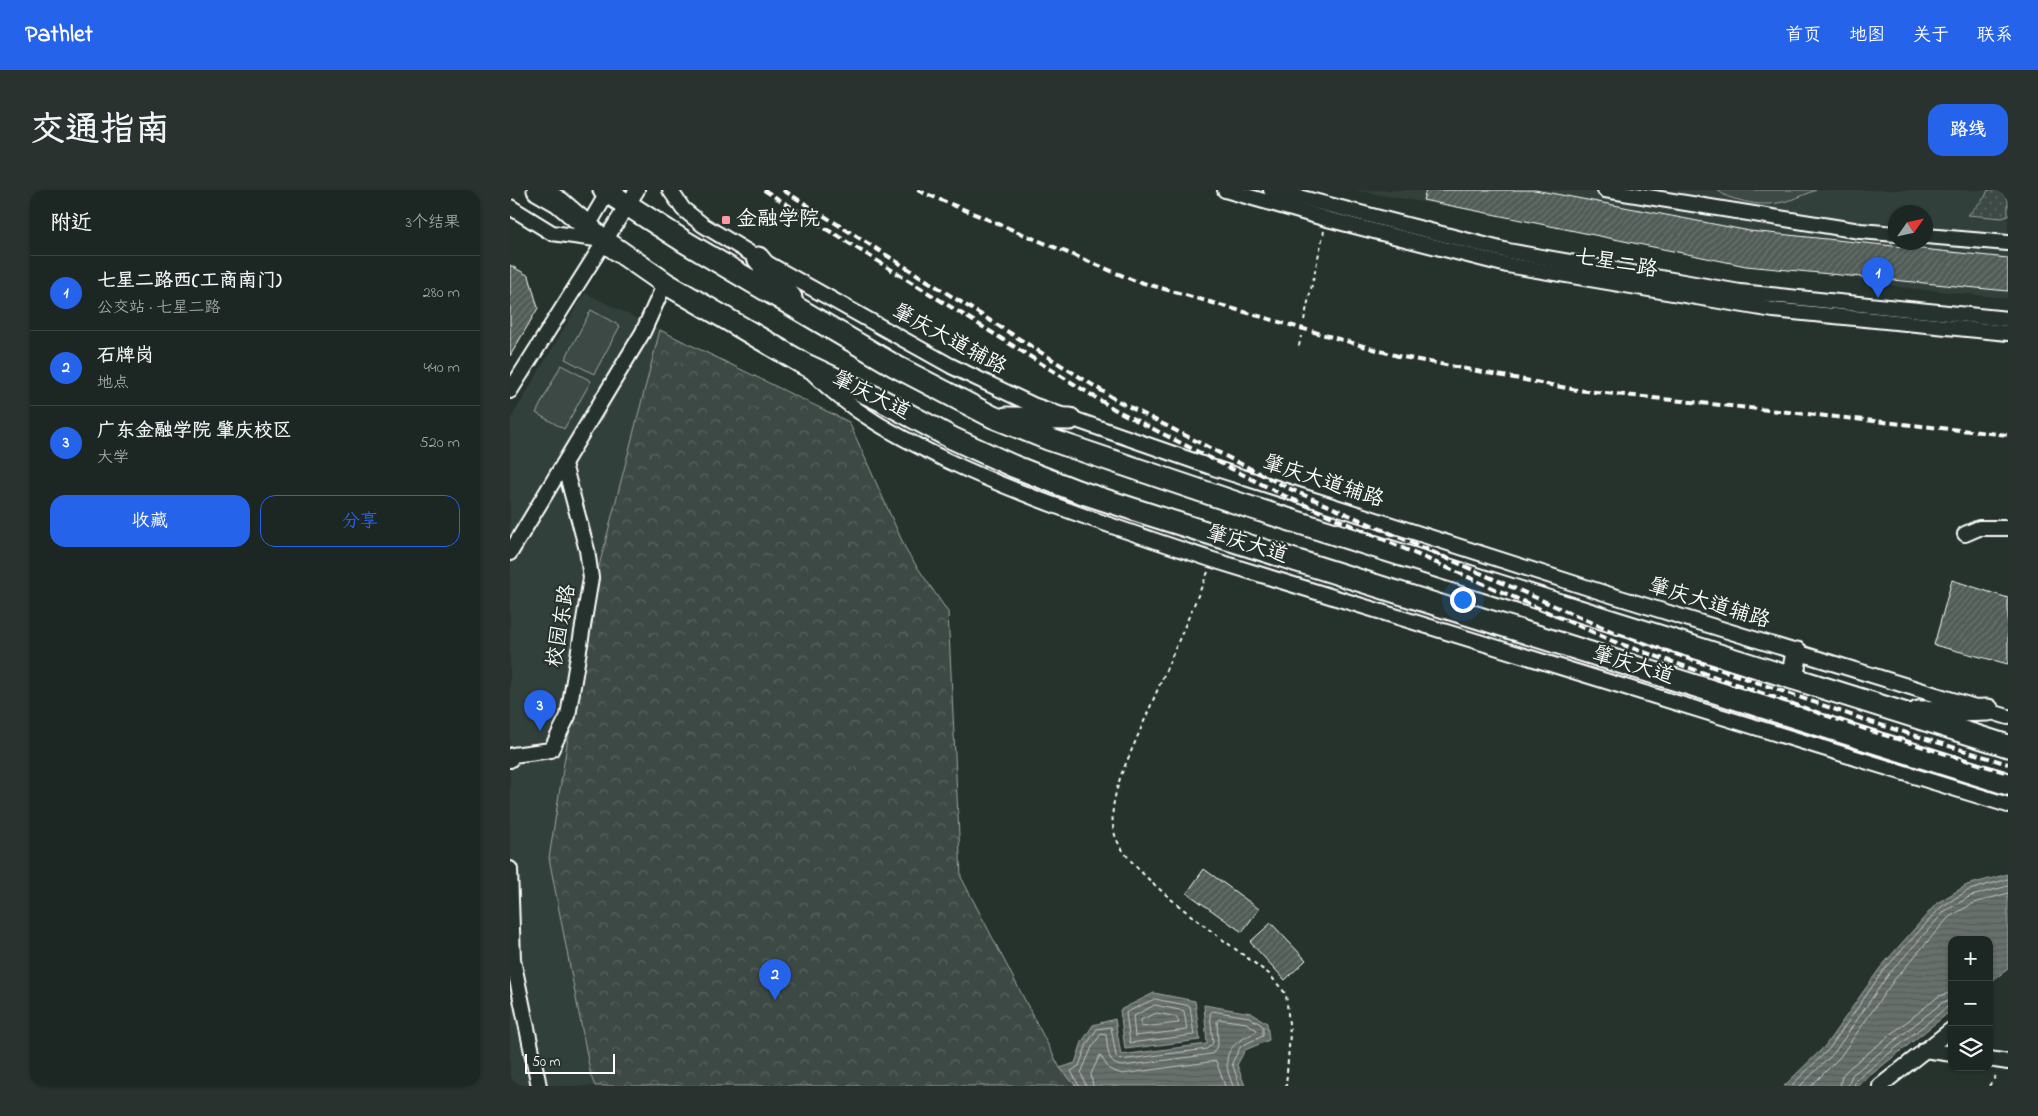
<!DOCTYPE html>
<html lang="zh">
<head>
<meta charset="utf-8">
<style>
	:root { --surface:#1c2622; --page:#29322f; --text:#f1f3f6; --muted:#a0a5a5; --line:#3a4340; --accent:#2563eb }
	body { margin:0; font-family:"Indie Flower","LXGW WenKai TC",sans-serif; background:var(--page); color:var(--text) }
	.controls { position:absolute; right:15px; bottom:15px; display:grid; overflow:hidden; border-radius:10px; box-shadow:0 1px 4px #0004 }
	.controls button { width:45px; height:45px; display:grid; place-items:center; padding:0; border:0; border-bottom:1px solid var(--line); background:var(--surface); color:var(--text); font:25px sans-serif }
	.compass { position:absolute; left:1378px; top:15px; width:45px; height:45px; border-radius:50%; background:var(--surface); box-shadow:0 1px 4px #0004; rotate:56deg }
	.scale { position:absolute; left:15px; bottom:12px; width:90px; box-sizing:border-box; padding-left:5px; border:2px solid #fff; border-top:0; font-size:14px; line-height:18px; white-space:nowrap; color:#fff; -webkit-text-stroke:4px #26332d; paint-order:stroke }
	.you { position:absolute; left:952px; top:409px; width:18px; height:18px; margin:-12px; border:4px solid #fff; border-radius:50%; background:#1a73e8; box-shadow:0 0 0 8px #1a73e833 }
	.badge { display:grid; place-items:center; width:32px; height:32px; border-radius:50%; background:var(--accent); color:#fff; font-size:16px; font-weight:700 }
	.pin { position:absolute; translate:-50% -41px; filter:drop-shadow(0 1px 2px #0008) }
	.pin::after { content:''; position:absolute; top:26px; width:18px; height:15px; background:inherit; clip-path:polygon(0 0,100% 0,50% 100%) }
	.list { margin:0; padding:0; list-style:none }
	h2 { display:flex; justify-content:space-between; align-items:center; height:65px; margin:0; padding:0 20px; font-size:21px }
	h2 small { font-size:16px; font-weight:400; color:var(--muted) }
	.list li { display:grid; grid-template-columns:32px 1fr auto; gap:15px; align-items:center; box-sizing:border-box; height:75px; padding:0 20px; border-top:1px solid var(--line) }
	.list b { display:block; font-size:19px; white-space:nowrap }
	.list p { margin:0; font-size:16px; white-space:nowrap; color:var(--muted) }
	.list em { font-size:16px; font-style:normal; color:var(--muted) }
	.actions { display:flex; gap:10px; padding:15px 20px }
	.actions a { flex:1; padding:11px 0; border:1px solid var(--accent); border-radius:15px; text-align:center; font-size:18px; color:var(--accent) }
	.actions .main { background:var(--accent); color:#fff }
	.icon { flex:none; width:28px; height:28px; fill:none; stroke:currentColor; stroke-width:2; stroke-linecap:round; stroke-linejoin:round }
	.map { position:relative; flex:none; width:1498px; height:896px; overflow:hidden; border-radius:15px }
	header { display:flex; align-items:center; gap:30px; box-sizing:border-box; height:70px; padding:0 25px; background:var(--accent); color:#fff }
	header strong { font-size:24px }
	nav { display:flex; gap:28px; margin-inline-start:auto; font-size:18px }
	.intro { display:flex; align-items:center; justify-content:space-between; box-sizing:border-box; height:120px; padding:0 30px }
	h1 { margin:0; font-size:35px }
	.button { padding:12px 22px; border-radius:15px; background:var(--accent); color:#fff; font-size:18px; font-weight:700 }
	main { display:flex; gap:30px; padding:0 30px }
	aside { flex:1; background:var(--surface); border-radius:15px; box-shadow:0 1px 4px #0004 }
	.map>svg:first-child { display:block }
</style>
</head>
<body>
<header>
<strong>Pathlet</strong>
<nav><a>首页</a><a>地图</a><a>关于</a><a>联系</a></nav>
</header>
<div class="intro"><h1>交通指南</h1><a class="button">路线</a></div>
<main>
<aside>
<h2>附近<small>3个结果</small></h2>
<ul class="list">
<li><span class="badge">1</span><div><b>七星二路西(工商南门)</b><p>公交站 · 七星二路</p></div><em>280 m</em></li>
<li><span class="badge">2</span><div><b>石牌岗</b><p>地点</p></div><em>440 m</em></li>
<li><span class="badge">3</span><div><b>广东金融学院 肇庆校区</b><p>大学</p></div><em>520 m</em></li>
</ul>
<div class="actions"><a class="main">收藏</a><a>分享</a></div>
</aside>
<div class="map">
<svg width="1498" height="896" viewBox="0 0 1498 896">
	<defs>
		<pattern id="grass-dots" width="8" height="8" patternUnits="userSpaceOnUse" patternTransform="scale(1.25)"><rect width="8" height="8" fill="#3e4944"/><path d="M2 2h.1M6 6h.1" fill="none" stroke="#5b6460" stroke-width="1.8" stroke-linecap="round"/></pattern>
		<pattern id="forest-crowns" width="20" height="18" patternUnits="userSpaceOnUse" patternTransform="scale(1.25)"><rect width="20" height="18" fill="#3e4944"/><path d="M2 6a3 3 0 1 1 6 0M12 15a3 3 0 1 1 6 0" fill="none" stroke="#5b6460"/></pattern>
		<pattern id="water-rules" width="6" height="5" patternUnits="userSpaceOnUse" patternTransform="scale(1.25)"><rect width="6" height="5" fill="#67706c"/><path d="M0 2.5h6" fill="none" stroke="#575a59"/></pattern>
		<pattern id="building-hatch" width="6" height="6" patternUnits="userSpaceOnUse" patternTransform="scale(1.25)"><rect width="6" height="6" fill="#515c57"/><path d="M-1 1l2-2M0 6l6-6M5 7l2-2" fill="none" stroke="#6b7470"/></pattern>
	</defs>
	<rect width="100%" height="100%" fill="#26332d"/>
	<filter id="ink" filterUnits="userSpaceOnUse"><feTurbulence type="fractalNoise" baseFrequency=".02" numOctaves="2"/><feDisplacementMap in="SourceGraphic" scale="10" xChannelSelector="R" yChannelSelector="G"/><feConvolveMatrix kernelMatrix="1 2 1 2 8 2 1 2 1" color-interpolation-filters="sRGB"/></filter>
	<g filter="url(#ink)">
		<g fill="#333f3a" fill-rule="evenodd">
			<path d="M844 0H1498V108L1397 98ZM1386 22H1416V52H1386Z"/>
			<path d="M75 103 150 140 79 415 39 668 81 886 85 896H0V230Z"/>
		</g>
		<path fill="url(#grass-dots)" stroke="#9ea4a2" d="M1478 0H1498V26L1492 28 1458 25 1475 7Z"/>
		<path fill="url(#forest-crowns)" stroke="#9ea4a2" d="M150 140 339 232 397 362 438 422 451 687 550 878 566 896H85L81 886 39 668 79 415Z"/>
		<g fill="#3e4944" stroke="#9ea4a2">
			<path d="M1208 0H1306C1278 12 1259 19 1229 10 1220 8 1214 6 1208 0Z"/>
			<path d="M81 120 110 136 84 184 55 169Z"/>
			<path d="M51 175 81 191 54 239 26 223Z"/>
		</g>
		<g fill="url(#water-rules)" stroke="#a4a9a7">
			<path d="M1498 684V779L1479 793V750H1442V820L1347 896H1274L1315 856 1370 778 1427 713 1457 695Z"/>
			<path d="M644 803 685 811 690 850 615 859 610 820Z"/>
			<path d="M694 815 741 823 757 833 759 850 735 860 727 875 735 896H566L550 878 565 873 572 852 583 835 605 829 611 865 697 854Z"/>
		</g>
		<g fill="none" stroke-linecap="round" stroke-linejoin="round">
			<g stroke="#c2c6c4" stroke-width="1">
				<path d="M645 809 680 816 684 845 620 853 616 823Z"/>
				<path d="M645 815 674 821 677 840 625 846 623 827Z"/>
				<path d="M647 823 667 827 669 833 631 837V830Z"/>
				<path d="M569 896 561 881 569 876 577 854 587 839 601 837 606 866 610 870 697 859 703 853 700 824 702 821 739 827 753 836V846L731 856 722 873 730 896"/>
				<path d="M576 896 571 883 582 857 591 844 596 845C598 858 597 876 613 876L702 864 708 855 707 831 709 829 736 833 747 840 745 843C716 855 711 867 723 896"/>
				<path d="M583 896 581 884 590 865 599 879 612 884 706 871 715 896"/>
				<path d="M1281 896 1319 859 1373 781 1431 717 1459 700 1498 689"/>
				<path d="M1290 896 1324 863 1378 785 1435 721 1461 706 1498 696"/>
				<path d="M1301 896 1330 867 1384 790 1439 727 1464 713 1498 703"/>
				<path d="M1330 896 1332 886 1338 879 1429 806 1442 802"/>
				<path d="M1338 896 1342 885 1433 812 1442 810"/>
				<path d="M1344 896 1346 890 1437 817 1442 816"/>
			</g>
		</g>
		<g fill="url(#building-hatch)" stroke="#fff">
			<path d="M916 0H1025L1240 41 1498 68V101L1236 76 913 10Z"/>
			<path d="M0 75 19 86 28 118 0 166Z"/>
			<path d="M1442 390 1498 408V474L1424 455Z"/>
			<path d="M694 679 749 719 732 742 677 703Z"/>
			<path d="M761 733 796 770 775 790 740 752Z"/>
		</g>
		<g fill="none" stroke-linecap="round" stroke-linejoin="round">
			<defs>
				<g id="minor">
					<path d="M160 0 173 19 193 35 248 68 441 176 523 215 704 278 1091 402 1498 527"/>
					<path d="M715 0 817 29 997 75 1263 120 1498 143"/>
					<path d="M761 0 998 61 1230 102 1498 129"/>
					<path d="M1095 0 1350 41 1386 44"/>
					<path d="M0 17 42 43 93 50"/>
					<path d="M78 36 99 0"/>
					<path d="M1416 46 1498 53"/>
					<path d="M303 183C341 222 387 246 436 270 523 311 613 340 703 370L1498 615"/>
					<path d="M0 201 127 0"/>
					<path d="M1455 344 1469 338H1498"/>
					<path d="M0 363 133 142 155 93"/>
					<path d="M0 570 3 565 41 560 58 526 81 388 77 360 54 274"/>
					<path d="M0 679 3 770 29 896"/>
					<path d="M1414 860 1442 864"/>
					<path d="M1479 869 1498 872"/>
					<path d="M1370 896 1442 839"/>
				</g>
				<g id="highway">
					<path d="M28 0 49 12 93 50 155 93 294 174 371 210 442 248 503 276 567 301 641 325 1498 594"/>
					<path d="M94 0 175 52 385 176 483 227 538 249 736 316 1498 556"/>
					<path d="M248 68 281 108"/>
					<path d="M496 228 560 229"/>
					<path d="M1282 488 1287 463"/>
					<path d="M1408 522 1478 520"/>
				</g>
			</defs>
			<use href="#minor" stroke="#fff" stroke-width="18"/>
			<use href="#highway" stroke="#fff" stroke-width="25"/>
			<g stroke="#fff" stroke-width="2" stroke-dasharray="4 4" stroke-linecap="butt">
				<path d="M794 130 814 41"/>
				<path d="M789 156 791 146"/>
				<path d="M698 382 611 585C605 605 599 624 605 645 616 684 724 757 759 784L776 804 780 844 776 896"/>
				<path d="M1479 896 1487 884"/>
			</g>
			<use href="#minor" stroke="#26332d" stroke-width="14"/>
			<use href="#highway" stroke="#26332d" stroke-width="21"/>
			<g stroke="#fff" stroke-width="4" stroke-dasharray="8 4" stroke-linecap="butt">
				<path d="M254 0 604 219 775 306 1105 452 1358 540 1498 583"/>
				<path d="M273 0 608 211 778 298 1108 444 1361 532 1498 574"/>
				<path d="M407 0 623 90 888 166 1067 200 1498 245"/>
			</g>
		</g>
	</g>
	<rect fill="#ff9aa2" stroke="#26332d" stroke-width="2" x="211" y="25" width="10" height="10" rx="2.5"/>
	<g text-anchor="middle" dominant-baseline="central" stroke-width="4.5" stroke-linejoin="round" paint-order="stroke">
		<g font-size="21" fill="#fff" stroke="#26332d" text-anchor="start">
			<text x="226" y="30">金融学院</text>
		</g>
		<g font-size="21" fill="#fff" stroke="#26332d">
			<text transform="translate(1106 74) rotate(10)">七星二路</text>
			<text transform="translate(439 150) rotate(28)">肇庆大道辅路</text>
			<text transform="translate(361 206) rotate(26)">肇庆大道</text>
			<text transform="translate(813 292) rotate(18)">肇庆大道辅路</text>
			<text transform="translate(737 355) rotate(17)">肇庆大道</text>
			<text transform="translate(1199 414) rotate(17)">肇庆大道辅路</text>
			<text transform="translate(52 436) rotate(-80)">校园东路</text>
			<text transform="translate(1123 476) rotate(17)">肇庆大道</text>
		</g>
	</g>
</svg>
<div class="controls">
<button>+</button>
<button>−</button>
<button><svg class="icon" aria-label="layers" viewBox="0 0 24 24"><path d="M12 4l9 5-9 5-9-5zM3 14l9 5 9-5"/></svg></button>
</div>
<svg class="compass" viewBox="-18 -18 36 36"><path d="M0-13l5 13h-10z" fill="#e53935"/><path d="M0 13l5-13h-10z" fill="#a0a5a5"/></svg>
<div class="scale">50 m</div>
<div class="you"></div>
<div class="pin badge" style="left:1368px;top:108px">1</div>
<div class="pin badge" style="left:265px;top:810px">2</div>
<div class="pin badge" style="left:30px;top:541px">3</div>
</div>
</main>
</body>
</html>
